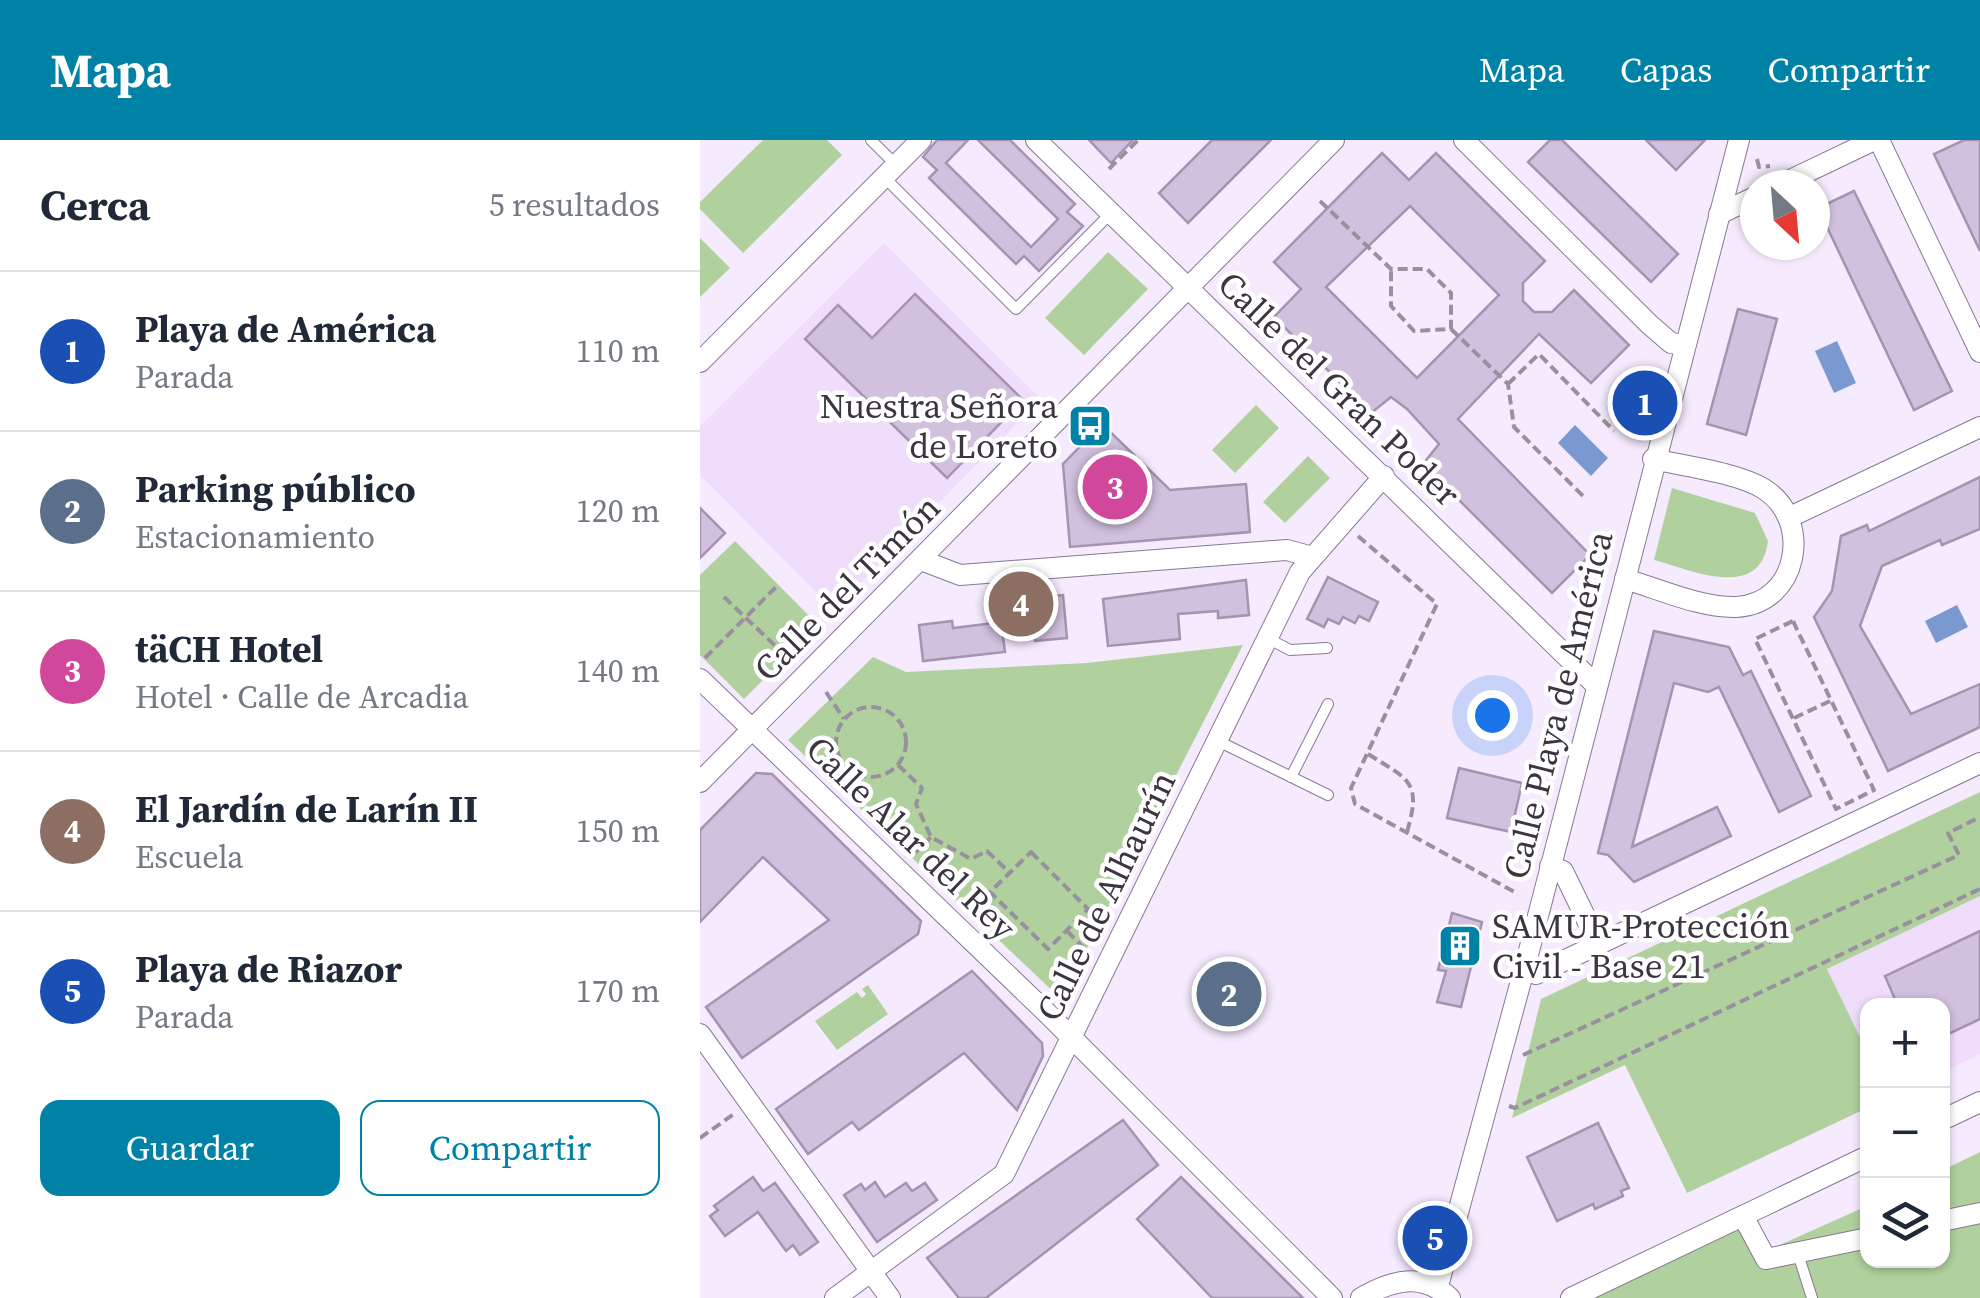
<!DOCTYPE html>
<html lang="es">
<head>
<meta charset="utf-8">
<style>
	:root { --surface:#fff; --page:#f2f2f3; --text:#1f2937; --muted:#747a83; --line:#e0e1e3; --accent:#0081a6 }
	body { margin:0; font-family:"Source Serif 4",serif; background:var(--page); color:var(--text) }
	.controls { position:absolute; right:30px; bottom:30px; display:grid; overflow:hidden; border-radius:20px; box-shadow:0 2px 8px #0004 }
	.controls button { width:90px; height:90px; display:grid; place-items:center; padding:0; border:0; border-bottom:2px solid var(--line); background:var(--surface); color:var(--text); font:50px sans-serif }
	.compass { position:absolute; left:1040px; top:30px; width:90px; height:90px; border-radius:50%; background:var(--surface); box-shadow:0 2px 8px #0004; rotate:154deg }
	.you { position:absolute; left:792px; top:575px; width:35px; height:35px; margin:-25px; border:8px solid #fff; border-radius:50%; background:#1a73e8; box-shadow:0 0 0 15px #1a73e833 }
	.badge { display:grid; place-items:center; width:65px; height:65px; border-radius:50%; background:var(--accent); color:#fff; font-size:32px; font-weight:700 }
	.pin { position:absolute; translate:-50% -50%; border:5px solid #fff; box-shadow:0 2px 10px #0006 }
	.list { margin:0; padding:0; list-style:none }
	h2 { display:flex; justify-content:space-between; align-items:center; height:130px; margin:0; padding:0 40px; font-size:42px }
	h2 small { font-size:32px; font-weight:400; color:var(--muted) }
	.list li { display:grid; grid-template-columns:65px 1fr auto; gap:30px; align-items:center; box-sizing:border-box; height:160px; padding:0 40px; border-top:2px solid var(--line) }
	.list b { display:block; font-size:38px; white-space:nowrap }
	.list p { margin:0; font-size:32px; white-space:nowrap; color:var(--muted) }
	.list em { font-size:32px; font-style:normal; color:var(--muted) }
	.actions { display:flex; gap:20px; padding:30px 40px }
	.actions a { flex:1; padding:22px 0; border:2px solid var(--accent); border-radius:20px; text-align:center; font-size:35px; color:var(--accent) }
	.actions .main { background:var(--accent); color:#fff }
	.icon { flex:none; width:55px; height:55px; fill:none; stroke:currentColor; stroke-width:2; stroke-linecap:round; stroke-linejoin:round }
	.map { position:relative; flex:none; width:1280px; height:1158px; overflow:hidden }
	header { display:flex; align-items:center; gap:60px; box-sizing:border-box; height:140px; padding:0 50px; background:var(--accent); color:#fff }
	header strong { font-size:48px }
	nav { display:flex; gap:55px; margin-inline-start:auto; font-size:35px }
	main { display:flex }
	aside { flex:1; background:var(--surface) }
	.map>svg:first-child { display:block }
</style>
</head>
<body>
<header>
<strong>Mapa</strong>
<nav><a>Mapa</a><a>Capas</a><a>Compartir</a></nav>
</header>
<main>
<aside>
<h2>Cerca<small>5 resultados</small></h2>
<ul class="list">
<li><span class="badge" style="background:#1a4fb4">1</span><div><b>Playa de América</b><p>Parada</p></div><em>110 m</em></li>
<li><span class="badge" style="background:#5c6f8a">2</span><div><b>Parking público</b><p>Estacionamiento</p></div><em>120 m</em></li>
<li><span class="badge" style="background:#d1479c">3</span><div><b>täCH Hotel</b><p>Hotel · Calle de Arcadia</p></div><em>140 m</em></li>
<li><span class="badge" style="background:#8d6e63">4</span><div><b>El Jardín de Larín II</b><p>Escuela</p></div><em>150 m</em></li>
<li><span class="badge" style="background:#1a4fb4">5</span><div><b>Playa de Riazor</b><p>Parada</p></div><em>170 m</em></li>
</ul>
<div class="actions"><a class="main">Guardar</a><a>Compartir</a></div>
</aside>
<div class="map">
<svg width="1280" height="1158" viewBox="0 0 1280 1158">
	<rect width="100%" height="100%" fill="#f6ebfe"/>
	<g fill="#efddfb">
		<path d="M184 103 341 259 134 470 0 335V286Z"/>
		<path d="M1280 756V914L1243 932 1242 866H1168L1167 912 1127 829Z"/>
	</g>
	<g fill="#b0d09d">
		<path d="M63 0H127L142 15 43 113 0 69V62Z"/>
		<path d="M0 98 30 128 0 157Z"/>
		<path d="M408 112 448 149 384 215 345 178Z"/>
		<path d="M556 265 579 288 535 333 512 310Z"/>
		<path d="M608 316 630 338 585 383 563 362Z"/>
		<path d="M972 348 1055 373 1068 401C1061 462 991 430 954 420Z"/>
		<path d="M35 401 118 485 44 559 0 515V435Z"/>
		<path d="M543 505 361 859 88 600 173 517 206 532 387 523Z"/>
		<path d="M1280 652V756L1127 829 1167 912V968L987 1053 925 925 812 978 841 859Z"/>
		<path d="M168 845 188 874 137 910 115 881 157 852 162 858 166 854 162 849Z"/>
		<path d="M1280 1012V1158H871L1043 1076 1062 1113 1167 1066 1168 1120H1242L1243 1030Z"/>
	</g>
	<g fill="#7a99d0">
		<path d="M1137 201 1156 243 1134 253 1115 211Z"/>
		<path d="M875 285 908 318 891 336 858 303Z"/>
		<path d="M1257 465 1268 487 1236 503 1225 481Z"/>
	</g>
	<g fill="#d1c0de" stroke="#a594b1" stroke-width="2.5" fill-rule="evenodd">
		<path d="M237 0H268L246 23 331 107 358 79 278 0H310L375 64 367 72 383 86 339 131 324 116 316 124 229 38 237 30 223 17Z"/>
		<path d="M389 0H433L411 23Z"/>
		<path d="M512 0H571L488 83 459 53Z"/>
		<path d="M850 0H862L978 114 951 142 828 22Z"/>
		<path d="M946 0H1005L976 30Z"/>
		<path d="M1264 0H1280V111L1234 14Z"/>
		<path d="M682 13 709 40 736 13 845 121 823 143V161L834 172H852L874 150 929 205 891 243 839 194 758 279 890 415 852 453 723 324 739 304 707 269 691 257 671 273 574 177 601 149 574 122ZM710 66 799 155 717 238 626 147Z"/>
		<path d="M1154 51 1252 251 1214 270 1118 68Z"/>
		<path d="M215 154 323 260 247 338 105 199 138 165 172 198Z"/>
		<path d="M1038 169 1077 179 1046 295 1007 284Z"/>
		<path d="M402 284 470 350 546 344 550 392 370 407 363 324Z"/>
		<path d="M1280 337V389L1242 405 1240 400 1182 426 1160 486 1211 574 1280 544V587L1188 631 1114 477 1132 451 1141 396 1167 385 1169 391Z"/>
		<path d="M0 368 25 393 0 418Z"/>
		<path d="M628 437 678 462 669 481 659 476 655 483 643 477 639 484 628 479 624 487 607 479Z"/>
		<path d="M546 440 549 475 518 478V471L478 474 480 499 408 506 403 459Z"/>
		<path d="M363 455 367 498 335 501 334 487 302 490 305 512 223 521 219 485 252 481 253 488 294 483 292 462Z"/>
		<path d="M954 491 1029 507 1043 535 1051 531 1111 656 1079 672 1019 547 1008 552 974 543 932 707 1017 667 1031 696 934 742 908 715 898 713Z"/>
		<path d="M759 628 822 643 811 692 747 678Z"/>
		<path d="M56 633 72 634 221 781 218 794 42 918 6 867 129 780 63 717 0 782V690Z"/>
		<path d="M752 773 782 782 761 867 737 862 746 831 738 830Z"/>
		<path d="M1280 791V879L1242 897V866H1198L1185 836Z"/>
		<path d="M272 831 342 903 343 916 317 970 264 913 159 990 152 982 108 1014 76 969Z"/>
		<path d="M423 980 458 1025 286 1158H259L227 1118Z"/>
		<path d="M898 983 929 1048 921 1051 923 1056 895 1069 893 1064 857 1081 827 1017Z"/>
		<path d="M53 1037 63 1051 75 1043 118 1102 100 1115 93 1105 86 1111 58 1072 25 1096 10 1076 18 1070 14 1066Z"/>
		<path d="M481 1037 603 1158H512L437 1079Z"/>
		<path d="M175 1042 185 1057 206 1043 212 1051 225 1043 237 1060 177 1102 144 1055 161 1044 165 1050Z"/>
	</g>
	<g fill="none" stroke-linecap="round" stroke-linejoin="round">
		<defs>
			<g id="service">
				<path d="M171 0 196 25"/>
				<path d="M184 37 316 169 411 73"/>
				<path d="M569 499 590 510 627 508"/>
				<path d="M518 601 628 655"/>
				<path d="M591 637 628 564"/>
				<path d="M1098 1114 1112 1158"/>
			</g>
			<g id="minor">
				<path d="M336 0 896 545"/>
				<path d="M764 0 949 184 971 203 984 205"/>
				<path d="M1179 0 1280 212"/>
				<path d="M1080 45 1174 0"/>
				<path d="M1019 74 1055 57"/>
				<path d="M0 222 221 0"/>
				<path d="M1090 377 1280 287"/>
				<path d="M221 420 260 435 587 410 609 416"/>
				<path d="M925 439C959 449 1001 468 1036 467 1099 464 1113 380 1064 349 1039 333 984 326 953 319"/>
				<path d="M0 539 351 877 632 1158"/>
				<path d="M0 642 634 0"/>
				<path d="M850 726 863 731 899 805"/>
				<path d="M824 830 836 834 1280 623"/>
				<path d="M0 894 190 1158"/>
				<path d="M1242 980 1280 962"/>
				<path d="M1043 1076 1066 1119 1168 1098"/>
				<path d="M1242 1081 1280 1073"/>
				<path d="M738 1146 824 830 1039 0"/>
				<path d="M135 1158 304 1034 600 432 684 336"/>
				<path d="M661 1158C692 1140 722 1132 750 1158"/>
				<path d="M871 1158 1168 1016"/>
			</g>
		</defs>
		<use href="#service" stroke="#897894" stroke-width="12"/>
		<use href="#minor" stroke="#897894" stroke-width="22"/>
		<g stroke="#99909f" stroke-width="4" stroke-dasharray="10 5" stroke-linecap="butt">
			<path d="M1057 19 1059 27 1070 26"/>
			<path d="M409 29 438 0"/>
			<path d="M620 61 691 129H727L751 153V189L714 191 691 166V129"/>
			<path d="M751 189 808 244 814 287 885 358"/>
			<path d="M808 244 839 214 914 291"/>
			<path d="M658 396 737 464 651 648 655 664 818 754"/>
			<path d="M24 457 89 519"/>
			<path d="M1093 481 1174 650 1136 669 1055 499Z"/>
			<path d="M5 518 77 446"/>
			<path d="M126 552 144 579"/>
			<circle cx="171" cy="602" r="35"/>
			<path d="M1094 578 1130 561"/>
			<path d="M668 614C709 640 722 641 707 692"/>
			<path d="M198 625 222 648 216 664 231 697 271 719 287 711 310 733"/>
			<path d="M128 638 142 623"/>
			<path d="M331 712 388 769 348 809 290 752Z"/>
			<path d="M213 715 231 697"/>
			<path d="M367 791 388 812"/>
			<path d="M823 915 1259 715 1248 693 1280 677"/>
			<path d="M809 966 815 968 1280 749"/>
			<path d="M0 998 34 974"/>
		</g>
		<use href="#service" stroke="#fff" stroke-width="10"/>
		<use href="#minor" stroke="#fff" stroke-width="20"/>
	</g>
	<defs>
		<symbol id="bus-square" viewBox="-11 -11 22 22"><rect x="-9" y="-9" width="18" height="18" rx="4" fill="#0081a6" stroke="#fff"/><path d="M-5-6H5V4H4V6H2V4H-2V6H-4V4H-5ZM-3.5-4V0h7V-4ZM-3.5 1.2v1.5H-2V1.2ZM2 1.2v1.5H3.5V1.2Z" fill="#fff"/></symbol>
		<symbol id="building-square" viewBox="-11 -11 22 22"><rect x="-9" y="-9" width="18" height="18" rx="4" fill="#0081a6" stroke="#fff"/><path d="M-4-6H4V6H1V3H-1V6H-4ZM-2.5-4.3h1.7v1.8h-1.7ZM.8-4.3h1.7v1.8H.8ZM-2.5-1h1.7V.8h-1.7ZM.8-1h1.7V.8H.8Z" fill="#fff"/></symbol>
	</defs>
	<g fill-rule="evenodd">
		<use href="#bus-square" x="365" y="261" width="50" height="50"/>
		<use href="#building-square" x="735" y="781" width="50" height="50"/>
	</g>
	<g text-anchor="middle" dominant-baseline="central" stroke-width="9" stroke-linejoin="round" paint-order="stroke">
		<g font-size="35" fill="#3c3541" stroke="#fff">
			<text transform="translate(639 249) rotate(44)">Calle del Gran Poder</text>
			<text transform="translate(147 448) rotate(-45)">Calle del Timón</text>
			<text transform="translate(858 565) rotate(-76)">Calle Playa de América</text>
			<text transform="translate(211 698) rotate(44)">Calle Alar del Rey</text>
			<text transform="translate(406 756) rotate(-64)">Calle de Alhaurín</text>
		</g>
		<g font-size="35" fill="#3c3541" stroke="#fff" text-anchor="end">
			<text x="358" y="266">Nuestra Señora<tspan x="358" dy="40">de Loreto</tspan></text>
			<text x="792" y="786" text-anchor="start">SAMUR-Protección<tspan x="792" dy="40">Civil - Base 21</tspan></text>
		</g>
	</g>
</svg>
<div class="controls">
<button>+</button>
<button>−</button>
<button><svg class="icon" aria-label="layers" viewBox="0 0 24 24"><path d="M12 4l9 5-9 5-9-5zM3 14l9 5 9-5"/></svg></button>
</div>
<svg class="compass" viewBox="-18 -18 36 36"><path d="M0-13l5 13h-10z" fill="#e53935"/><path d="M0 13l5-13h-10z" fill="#747a83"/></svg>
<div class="you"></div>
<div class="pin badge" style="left:945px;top:263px;background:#1a4fb4">1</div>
<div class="pin badge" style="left:529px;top:854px;background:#5c6f8a">2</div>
<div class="pin badge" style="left:415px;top:347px;background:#d1479c">3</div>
<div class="pin badge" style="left:321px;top:464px;background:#8d6e63">4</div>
<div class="pin badge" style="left:735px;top:1098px;background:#1a4fb4">5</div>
</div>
</main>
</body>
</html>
